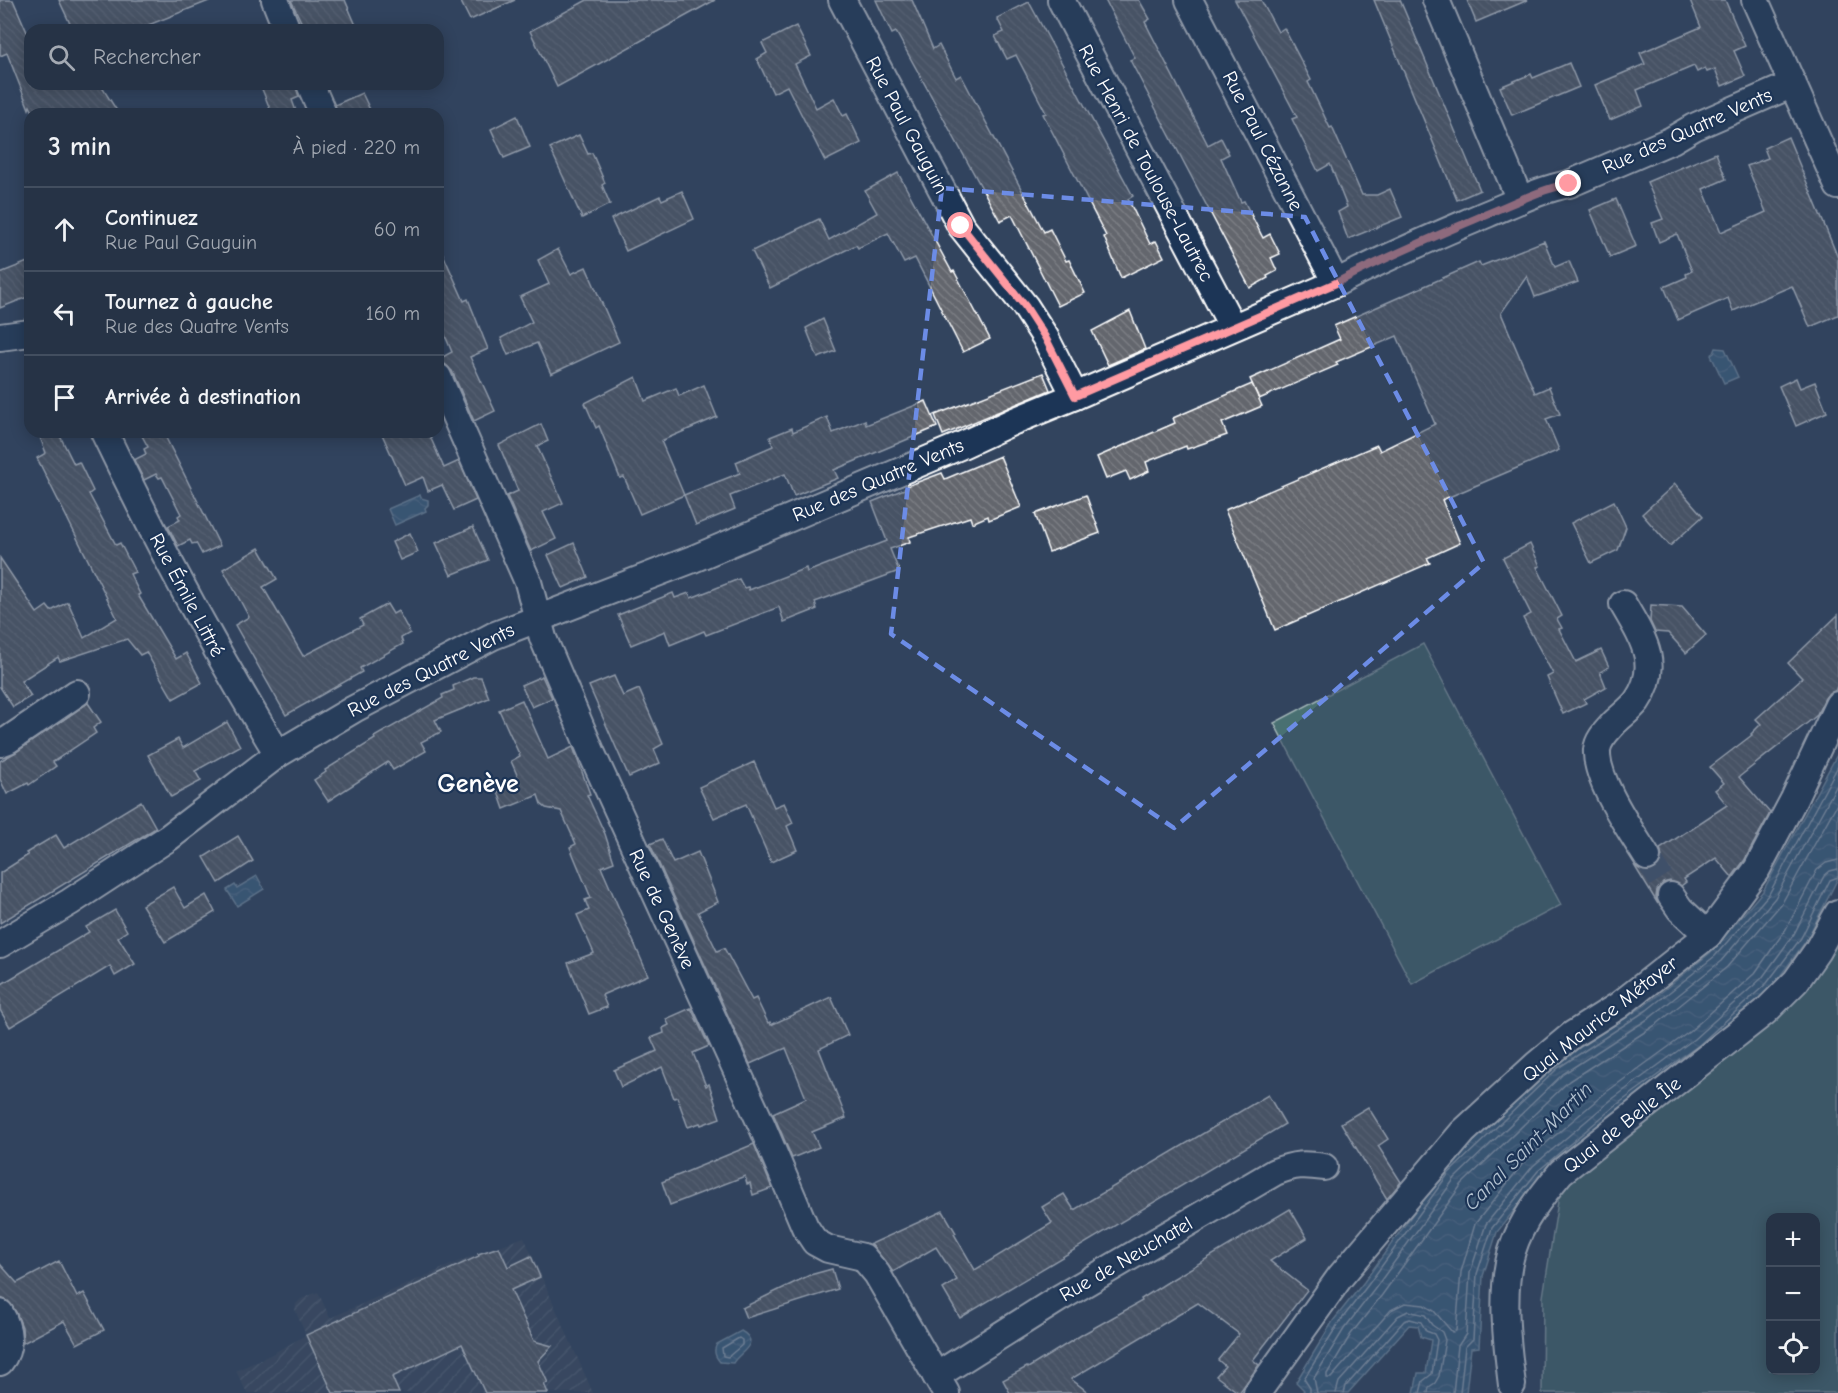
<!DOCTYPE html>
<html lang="fr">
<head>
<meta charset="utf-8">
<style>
	:root { --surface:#263346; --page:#323f51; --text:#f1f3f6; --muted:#a4aab3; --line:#424e5f }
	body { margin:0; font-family:"Comic Neue",sans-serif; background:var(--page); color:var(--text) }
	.controls { position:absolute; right:18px; bottom:18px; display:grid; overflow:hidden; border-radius:12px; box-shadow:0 3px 15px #0003 }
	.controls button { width:54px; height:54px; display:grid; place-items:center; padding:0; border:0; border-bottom:2px solid var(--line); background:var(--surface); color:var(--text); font:30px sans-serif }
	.stop { position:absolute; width:18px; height:18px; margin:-14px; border:4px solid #ff9aa2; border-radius:50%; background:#fff }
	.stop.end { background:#ff9aa2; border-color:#fff; box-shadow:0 2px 6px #0008 }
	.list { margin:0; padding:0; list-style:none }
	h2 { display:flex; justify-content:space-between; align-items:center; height:78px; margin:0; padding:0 24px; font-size:26px }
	h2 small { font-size:20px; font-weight:400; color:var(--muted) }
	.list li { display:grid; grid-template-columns:39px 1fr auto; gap:18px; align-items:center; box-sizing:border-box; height:84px; padding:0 24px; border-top:2px solid var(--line) }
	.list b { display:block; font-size:22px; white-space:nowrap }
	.list p { margin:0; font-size:20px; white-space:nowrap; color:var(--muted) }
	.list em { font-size:20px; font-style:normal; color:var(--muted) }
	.icon { flex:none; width:33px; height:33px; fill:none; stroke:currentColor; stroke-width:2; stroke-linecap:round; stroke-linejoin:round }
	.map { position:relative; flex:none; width:1838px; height:1393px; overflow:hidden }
	.search { position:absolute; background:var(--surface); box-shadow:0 3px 15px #0003; left:24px; top:24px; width:420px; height:66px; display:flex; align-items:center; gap:15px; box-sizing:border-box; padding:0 21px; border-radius:18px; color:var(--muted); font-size:22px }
	.panel { position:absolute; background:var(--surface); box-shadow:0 3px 15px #0003; left:24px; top:108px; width:420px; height:330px; border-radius:18px }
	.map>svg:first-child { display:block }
</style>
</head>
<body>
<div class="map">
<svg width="1838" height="1393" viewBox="0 0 1838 1393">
	<defs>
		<pattern id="industrial-furrows" width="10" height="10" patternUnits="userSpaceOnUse" patternTransform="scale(1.5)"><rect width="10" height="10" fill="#414e62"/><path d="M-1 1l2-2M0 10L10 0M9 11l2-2" fill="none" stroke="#5e697a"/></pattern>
		<pattern id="water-waves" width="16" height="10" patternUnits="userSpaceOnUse" patternTransform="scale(1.5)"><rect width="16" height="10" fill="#436a8b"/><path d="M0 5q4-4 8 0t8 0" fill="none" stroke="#5f809c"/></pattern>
		<pattern id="building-back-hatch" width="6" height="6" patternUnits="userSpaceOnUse" patternTransform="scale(1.5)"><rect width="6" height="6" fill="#63666d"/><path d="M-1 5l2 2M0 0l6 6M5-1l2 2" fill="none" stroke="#7a7d83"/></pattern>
	</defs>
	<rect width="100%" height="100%" fill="#32445e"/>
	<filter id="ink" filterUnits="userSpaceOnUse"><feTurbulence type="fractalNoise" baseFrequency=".0167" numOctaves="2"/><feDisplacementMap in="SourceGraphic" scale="12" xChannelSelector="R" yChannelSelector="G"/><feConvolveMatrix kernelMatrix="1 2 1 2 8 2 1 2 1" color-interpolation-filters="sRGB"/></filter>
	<g filter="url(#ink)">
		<path fill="url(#industrial-furrows)" d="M524 1237 593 1393H247L236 1371 270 1355 306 1335 295 1310 296 1304 301 1299 318 1292 330 1318 457 1262Z"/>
		<g fill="#486f72" stroke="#a4b7b8" stroke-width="1.5" fill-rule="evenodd">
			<path d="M1423 644 1561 905 1412 984 1274 723Z"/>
			<path d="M1838 925V1393H1542L1543 1297 1560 1189 1811 979ZM1770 1218H1816V1370H1770Z"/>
		</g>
		<g fill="url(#water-waves)" stroke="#8ea6b9" stroke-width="1.5">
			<path d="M1716 348 1725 349 1738 377 1724 383 1711 355 1714 353Z"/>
			<path d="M420 495 421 498 428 500V505L425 508 426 511 395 525 388 509Z"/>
			<path d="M1838 753V878L1806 941 1772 987 1703 1050 1542 1175 1497 1232 1483 1276 1479 1347 1471 1348 1466 1393H1414L1418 1373H1426L1431 1340 1421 1337 1418 1326 1409 1325 1348 1393H1302L1304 1390 1296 1382 1333 1321 1364 1282 1445 1169 1554 1064 1644 1006 1710 953 1763 891Z"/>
			<path d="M257 876 264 889 237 906 227 890 235 885 237 888Z"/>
			<path d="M741 1331C763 1343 738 1353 733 1363L720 1362C715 1356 713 1351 717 1344Z"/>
		</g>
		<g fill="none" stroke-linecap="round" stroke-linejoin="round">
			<g stroke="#b4c3d1" stroke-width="1.5">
				<path d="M1838 802 1782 903 1727 967 1657 1024 1569 1081 1462 1184 1382 1295 1351 1334 1327 1374V1378H1331L1391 1310 1405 1303 1424 1305 1434 1311 1452 1332 1456 1331 1461 1272 1475 1224 1524 1162 1605 1093 1689 1032 1755 973 1786 929 1817 870 1826 863 1838 860"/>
				<path d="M739 1338 742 1340V1345L728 1357 723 1356 722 1348Z"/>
				<path d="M1310 1393V1388L1304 1379 1338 1324 1368 1285 1449 1173 1558 1068 1647 1010 1715 956 1769 894 1838 766"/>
				<path d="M1317 1393 1314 1378 1344 1329 1374 1290 1455 1178 1563 1074 1651 1017 1721 961 1775 898 1838 783"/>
				<path d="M1336 1393 1339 1382 1398 1316 1408 1311 1425 1315 1432 1325 1442 1332 1445 1340 1439 1376 1435 1383 1429 1387 1428 1393"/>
				<path d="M1344 1393 1346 1386 1404 1321 1410 1319 1421 1322 1426 1331 1434 1334 1437 1340 1432 1374 1423 1381 1420 1393"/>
				<path d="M1453 1393 1458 1346 1466 1334 1470 1273 1486 1224 1533 1166 1611 1100 1694 1039 1762 978 1794 934 1824 876 1830 871 1838 869"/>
				<path d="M1460 1393 1465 1347 1473 1339 1477 1274 1492 1228 1538 1171 1615 1106 1699 1045 1767 983 1801 938 1830 880 1838 877"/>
			</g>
		</g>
		<g fill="url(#building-back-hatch)" stroke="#fff" stroke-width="1.5">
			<path d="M0 0H13L30 39V84H100L119 114H34L30 106 29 109 7 53 0 56Z"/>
			<path d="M59 0H209V1L136 30H73Z"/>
			<path d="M291 0H345L358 30H305Z"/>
			<path d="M460 0H515L470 20Z"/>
			<path d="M587 0H715L557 87 530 31Z"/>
			<path d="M876 0H912L933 49 939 45 956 78 961 75 1044 232 1050 229 1066 261 1069 260 1085 293 1058 306 1012 215 1000 221 896 32 892 34Z"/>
			<path d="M1105 0H1139L1150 19 1145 22 1208 145 1221 138 1229 154 1221 158 1241 202 1244 201 1263 238 1270 234 1280 254 1271 258 1277 271 1267 276 1268 278 1250 288 1130 60 1135 58Z"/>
			<path d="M1235 0H1261L1278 32 1284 28 1311 80 1308 82 1330 128 1332 127 1362 195H1377L1390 189 1402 217 1348 239 1338 212 1347 207 1330 164 1318 171 1292 119 1297 117Z"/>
			<path d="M1374 0H1400L1480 190 1457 200Z"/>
			<path d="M1467 0H1528L1476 22Z"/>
			<path d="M1690 0H1725L1745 46 1734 51 1745 76 1722 86 1715 69 1707 72 1705 68 1697 72 1694 66 1637 90 1643 106 1610 120 1595 85 1645 64 1640 53 1701 27Z"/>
			<path d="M1029 2 1133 196 1128 199 1150 244 1156 241 1164 257 1121 278 1104 237 1106 236 1043 114 1046 113 1016 55 1007 59 995 36 1004 32 997 18Z"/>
			<path d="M796 26 811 56 795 64 816 108 834 98 843 116 847 114 861 143 825 161 787 86 773 93 757 59 767 53 762 43Z"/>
			<path d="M1569 63 1579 87 1512 115 1500 87 1531 74 1533 78Z"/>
			<path d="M260 84H295L299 97 292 100 297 114H272Z"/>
			<path d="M362 93 372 114H338L335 105Z"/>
			<path d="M517 116 530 147 504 158 491 129Z"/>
			<path d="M579 135 588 154 592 153 605 183 602 185 610 204 582 218 550 148Z"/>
			<path d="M1788 137 1838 258V315L1810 327 1792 286 1733 311 1728 298 1678 320 1664 287 1687 277 1686 274 1692 271 1677 234 1659 242 1652 223 1663 219 1647 182 1716 153 1726 179 1703 189 1721 232 1766 212 1747 166 1768 158 1764 148Z"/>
			<path d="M898 173 952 272 954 271 990 339 963 352 915 258 904 263 888 233 858 248 856 245 770 288 752 251 819 219 829 240 877 213 865 191Z"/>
			<path d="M682 191 694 219 626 251 611 219 660 196 662 200Z"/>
			<path d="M1616 199 1636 246 1610 257 1590 210Z"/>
			<path d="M1544 241 1555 267 1569 261 1578 282 1535 297 1527 276 1501 313 1535 393 1549 387 1560 414 1546 419 1559 450 1442 500 1460 543 1427 558 1430 563 1275 630 1225 510 1377 445 1380 451 1435 424 1397 336 1336 362 1338 365 1259 399 1250 379 1340 339 1334 326 1479 262 1481 266Z"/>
			<path d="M438 243 464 301 468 299 488 349 470 357 495 411 474 421 452 371 439 359 452 352 438 319Z"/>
			<path d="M558 249 571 274 586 267 619 342 551 374 537 343 508 355 501 338 532 322 520 297 549 284 538 260Z"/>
			<path d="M30 261V296L0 308V273Z"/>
			<path d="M1130 311 1145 349 1108 365 1092 331Z"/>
			<path d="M823 319 836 351 818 358 806 328Z"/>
			<path d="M1043 373 1050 390 943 435 935 415Z"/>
			<path d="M636 377 645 401 676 388 679 396 704 385 717 417 661 441 684 495 640 514 624 477 620 478 599 426 596 428 585 403Z"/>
			<path d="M1796 378 1800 388 1815 382 1827 412 1796 426 1779 386Z"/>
			<path d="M1252 384 1262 406 1222 423 1227 435 1187 449 1186 446 1146 462 1149 471 1130 480 1126 471 1106 479 1097 457 1175 423 1173 418Z"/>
			<path d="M926 401 937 427 834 470 838 478 794 496 785 474 730 496 735 509 696 525 684 495 740 473 736 462 773 446 770 437 792 428 793 432 827 417 833 433 865 420 866 425Z"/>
			<path d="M541 424 548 441 537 446 563 503 543 512 556 539 531 551 507 496 518 491 499 445Z"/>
			<path d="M38 432H58L74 464 79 462 93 491 89 494 116 545 120 543 135 572 130 574 140 594 138 595 176 659 186 653 202 683 173 699 146 652 140 655 127 639 60 661 58 657 21 681 31 696 13 707 0 687V558L37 613 47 606 51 611 68 602 84 638 117 618 37 458 46 453Z"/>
			<path d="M140 432H163L220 546 202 554 196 543 192 544 190 540 178 546 168 526 180 520 178 516 181 514 162 477 159 478 156 474 144 480 134 460 146 454 144 449 148 447Z"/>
			<path d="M381 432H428L444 468 459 461 476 500 454 510 442 485 428 491 423 477 405 485Z"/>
			<path d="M1000 456 1021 507 989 520 988 516 972 523 970 517 909 537 910 542 890 549 899 571 815 602 817 609 784 622 779 607 706 635 704 631 670 645 665 631 631 645 618 615 673 593 675 598 689 593 691 598 739 579 744 588 748 587 749 590 806 568 807 572 887 541 872 502 907 488V486L942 473 945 479Z"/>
			<path d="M1675 484 1703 516 1670 546 1642 514Z"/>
			<path d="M1086 495 1100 533 1049 552 1035 514Z"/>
			<path d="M1614 501 1626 527 1618 550 1591 563 1571 523Z"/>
			<path d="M473 527 488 560 451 575 436 543Z"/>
			<path d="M410 533 418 552 400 560 392 542Z"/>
			<path d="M574 543 588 577 563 588 548 555Z"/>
			<path d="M1530 544 1540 566 1537 567 1562 616 1557 619 1562 628 1559 629 1576 662 1601 650 1609 667 1600 672 1606 687 1584 699 1586 703 1563 714 1547 677 1553 674 1523 618 1531 614 1503 558Z"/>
			<path d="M259 548 277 579 263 587 303 656 363 625 360 619 387 604 393 614 398 611 410 633 401 638 403 644 360 668 362 672 286 715 235 625 249 617 223 569Z"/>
			<path d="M1651 605 1682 607 1706 635 1686 653 1668 633 1655 632 1650 621Z"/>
			<path d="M1838 615V684L1835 691 1829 693 1825 698 1816 716 1739 777 1770 813 1744 861 1732 877 1716 858 1684 879 1686 882 1681 886 1670 881 1663 883 1657 890 1656 897 1658 904 1634 865 1641 870 1647 872 1655 869 1660 864 1662 857 1660 849 1727 805 1715 790 1724 783 1710 767 1752 735 1751 734 1761 724 1756 719 1802 678 1788 663Z"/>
			<path d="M542 676 552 698 532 707 521 685Z"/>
			<path d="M614 676 623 696 639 689 663 744 654 749 660 763 629 777 589 686Z"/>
			<path d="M473 677H481L489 698 435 720 441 732 421 742 426 751 393 770 388 762 328 801 314 780 326 772 325 770 375 739 374 737 443 698 442 695 454 690 453 686Z"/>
			<path d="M522 700 548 759 573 747 590 794 587 795 605 834 614 862 601 867 648 975 602 995 607 1007 589 1014 568 963 594 953 577 915 589 910 585 900 591 898 570 847 576 844 561 811 546 808 541 804 538 795 504 809 496 786 518 777 511 761 520 756 499 710Z"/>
			<path d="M88 703 101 722 93 728 96 733 53 762 56 766 29 785 28 783 7 794 0 779V761L16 752Z"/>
			<path d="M227 722 240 746 195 771 201 781 171 797 148 755 178 739 183 748Z"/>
			<path d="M754 762 774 807 784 803 793 823 787 826 797 850 771 862 746 804 714 818 699 787Z"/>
			<path d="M141 801 156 828 0 923V873L28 855 26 853 56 835 64 848Z"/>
			<path d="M238 836 253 861 219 883 204 857Z"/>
			<path d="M662 839 673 863 698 852 718 902 698 912 717 951 724 948 752 1000 756 998 768 1023 770 1022 771 1025 831 997 848 1035 819 1049 846 1118 812 1132 819 1147 792 1158 773 1113 806 1098 786 1048 750 1064 650 844Z"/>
			<path d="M173 887 185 908 206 895 215 912 165 942 142 905Z"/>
			<path d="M115 910 127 931 118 937 135 964 115 976 110 966 10 1027 0 1010V985L89 932 86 927Z"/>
			<path d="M691 1008 709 1046 693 1053 706 1086 709 1084 720 1118 701 1125 700 1123 688 1127 677 1097 674 1098 662 1067 621 1087 614 1070 657 1051 651 1038 664 1033 663 1028 669 1025 666 1019Z"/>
			<path d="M1268 1095 1285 1124 960 1318 943 1289 957 1280 936 1247 893 1272 871 1244 943 1211 956 1233 954 1234 975 1270 1052 1223 1042 1207 1052 1201 1064 1194 1074 1210Z"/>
			<path d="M1368 1107 1388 1139 1378 1146 1401 1182 1387 1199 1341 1123Z"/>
			<path d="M754 1144 772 1188 753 1195 750 1183 747 1184 745 1176 670 1205 662 1182Z"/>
			<path d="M1290 1209 1307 1238 1270 1261 1307 1290 1253 1360 1259 1365 1239 1393 1216 1376 1225 1366 1218 1360 1239 1334 1198 1303 1071 1379 1089 1393H1010L1003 1380 1027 1367 1028 1368 1083 1334 1142 1301 1141 1299 1171 1280Z"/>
			<path d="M499 1247 508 1267 531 1256 540 1277 511 1290 534 1341 552 1346 538 1361 548 1383 544 1384 548 1393H485L462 1344 392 1377 399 1393H333L306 1335 479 1256 478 1254Z"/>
			<path d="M59 1261 77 1297 84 1293 104 1330 77 1344 64 1321 23 1343 22 1327 16 1312 8 1301 0 1298V1264L17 1283Z"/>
			<path d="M832 1269 838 1289 746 1318 742 1308 810 1275Z"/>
		</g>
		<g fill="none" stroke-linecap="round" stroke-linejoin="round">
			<path stroke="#516076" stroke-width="26" stroke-dasharray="26 13" stroke-linecap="butt" d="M1647 857 1671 896"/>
			<defs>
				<g id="minor">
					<path d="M275 0 287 30"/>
					<path d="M842 0 961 226 1025 306 1045 337 1075 396"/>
					<path d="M1061 0 1232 326"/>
					<path d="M1189 0 1336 283"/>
					<path d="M1436 0 1520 200"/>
					<path d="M1755 0 1838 186"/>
					<path d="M310 84 323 114"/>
					<path d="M0 337 30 333"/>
					<path d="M438 377 528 582 543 638 593 756 763 1128 805 1227 815 1242 828 1249 863 1257 877 1274 946 1393"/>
					<path d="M104 432C157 542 214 650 278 754"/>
					<path d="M1623 604C1642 637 1662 665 1637 701 1631 709 1621 716 1614 723 1607 731 1598 739 1597 750 1595 780 1631 831 1647 857"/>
					<path d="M0 743 8 740 77 693"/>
					<path d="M1671 896 1680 909 1708 935"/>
					<path d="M0 944 70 902 168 838 278 754 354 709 493 636 693 559 960 446 1014 421 1075 396 1336 283C1385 257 1436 236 1487 214 1514 203 1541 189 1569 184L1672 140 1694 127 1793 84"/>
					<path d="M0 1313C9 1328 12 1347 0 1362"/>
					<path d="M936 1376 1058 1299 1275 1172C1295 1164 1304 1164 1324 1167"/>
					<path d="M1512 1385C1507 1345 1500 1290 1512 1251 1521 1221 1542 1195 1561 1172L1765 1012 1796 981 1817 951 1838 913"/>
					<path d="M1257 1393 1340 1277 1463 1132 1536 1065 1572 1035 1618 1006 1708 935 1757 869 1794 799 1838 705"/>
				</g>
			</defs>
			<use href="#minor" stroke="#fff" stroke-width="30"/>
			<use href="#minor" stroke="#1d3557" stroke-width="26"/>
		</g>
	</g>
	<g fill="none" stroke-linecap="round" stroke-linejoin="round" filter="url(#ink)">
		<path stroke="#ff9aa2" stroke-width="8" d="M961 226 1025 306 1045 337 1075 396 1336 283C1385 257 1436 236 1487 214 1514 203 1541 189 1569 184"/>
	</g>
	<path d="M0 0H1838V1393H0ZM942 188 1305 217 1484 563 1174 828 891 634Z" fill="#32445e" fill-opacity=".55" fill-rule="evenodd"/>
	<path fill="none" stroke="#6c8ce6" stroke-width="4.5" stroke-dasharray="12 8" stroke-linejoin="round" d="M942 188 1305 217 1484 563 1174 828 891 634Z"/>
	<g text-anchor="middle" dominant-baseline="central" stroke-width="4.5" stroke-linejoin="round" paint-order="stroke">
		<g font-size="20" fill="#fff" stroke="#1d3557">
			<text transform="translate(907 125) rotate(62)">Rue Paul Gauguin</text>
			<text transform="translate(1687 131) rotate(-24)">Rue des Quatre Vents</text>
			<text transform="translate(1263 141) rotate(63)">Rue Paul Cézanne</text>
			<text transform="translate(1146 163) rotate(62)">Rue Henri de Toulouse-Lautrec</text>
			<text transform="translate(878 480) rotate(-23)">Rue des Quatre Vents</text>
			<text transform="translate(187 595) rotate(62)">Rue Émile Littré</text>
			<text transform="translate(431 670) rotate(-27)">Rue des Quatre Vents</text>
			<text transform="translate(662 909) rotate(65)">Rue de Genève</text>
			<text transform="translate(1600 1019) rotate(-38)">Quai Maurice Métayer</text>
			<text transform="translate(1622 1125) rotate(-38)">Quai de Belle Île</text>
			<text transform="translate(1126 1259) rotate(-30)">Rue de Neuchatel</text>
		</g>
		<g font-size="21" font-style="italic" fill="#b4c3d1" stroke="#1d3557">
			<text transform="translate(1528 1146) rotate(-45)">Canal Saint-Martin</text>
		</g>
		<g font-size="26" font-weight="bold" fill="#fff" stroke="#1d3557">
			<text x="478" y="784">Genève</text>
		</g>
	</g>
</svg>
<div class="controls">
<button>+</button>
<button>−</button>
<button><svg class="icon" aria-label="locate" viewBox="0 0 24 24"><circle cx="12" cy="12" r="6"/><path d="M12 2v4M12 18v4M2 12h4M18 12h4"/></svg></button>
</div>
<div class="stop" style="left:961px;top:226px"></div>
<div class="stop end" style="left:1569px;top:184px"></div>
<div class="search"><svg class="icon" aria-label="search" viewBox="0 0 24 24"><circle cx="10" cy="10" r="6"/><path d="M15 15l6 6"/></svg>Rechercher</div>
<section class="panel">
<h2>3 min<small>À pied · 220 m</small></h2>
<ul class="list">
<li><svg class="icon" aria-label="ahead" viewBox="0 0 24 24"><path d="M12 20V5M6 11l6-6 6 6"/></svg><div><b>Continuez</b><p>Rue Paul Gauguin</p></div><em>60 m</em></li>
<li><svg class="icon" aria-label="left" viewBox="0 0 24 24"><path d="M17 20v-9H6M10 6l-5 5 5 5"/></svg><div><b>Tournez à gauche</b><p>Rue des Quatre Vents</p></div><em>160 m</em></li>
<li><svg class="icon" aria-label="arrive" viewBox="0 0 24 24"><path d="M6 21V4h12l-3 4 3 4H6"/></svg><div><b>Arrivée à destination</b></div></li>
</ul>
</section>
</div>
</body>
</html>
